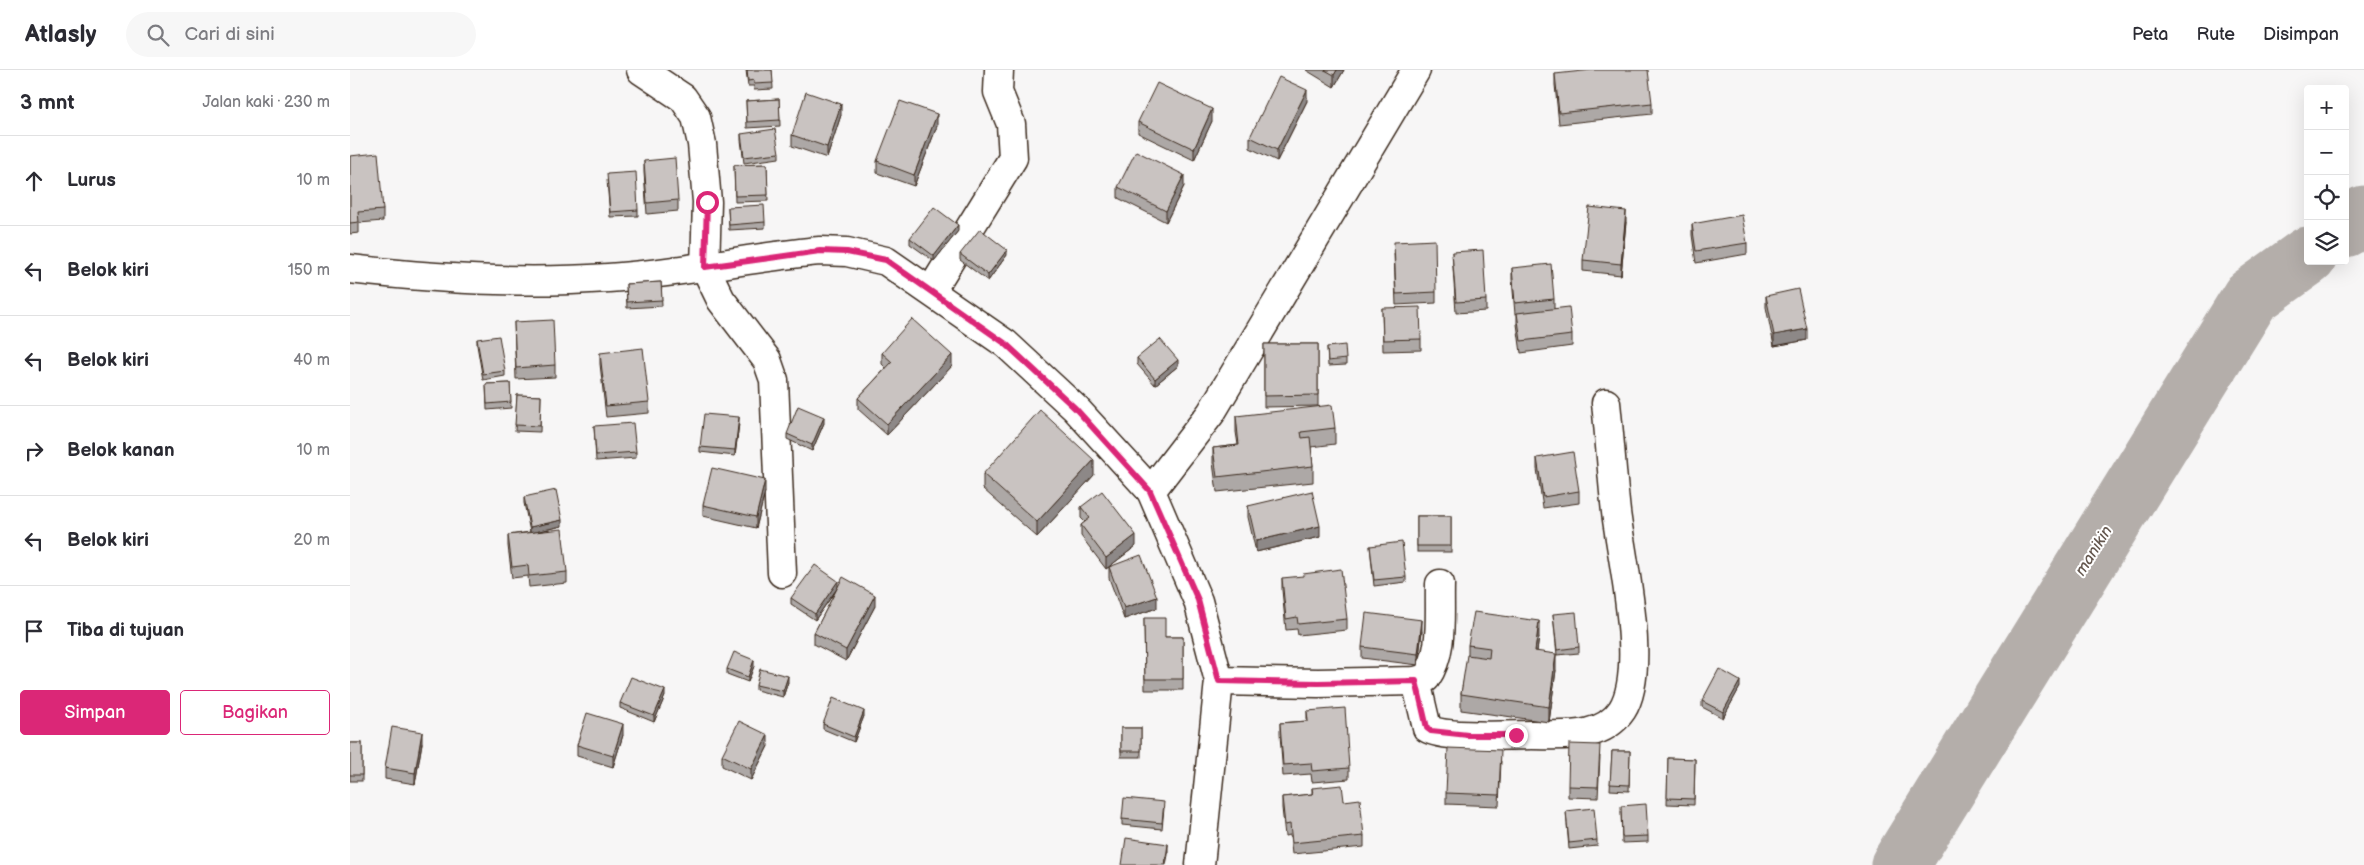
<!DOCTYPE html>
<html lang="id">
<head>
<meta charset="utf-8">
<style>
	:root { --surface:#fff; --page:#f7f7f7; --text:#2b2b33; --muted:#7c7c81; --line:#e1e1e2; --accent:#db2777 }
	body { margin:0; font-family:"Balsamiq Sans",sans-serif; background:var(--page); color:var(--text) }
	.controls { position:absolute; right:15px; top:15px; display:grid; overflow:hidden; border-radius:5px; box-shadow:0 5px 20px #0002 }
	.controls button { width:45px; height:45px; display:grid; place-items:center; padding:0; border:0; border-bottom:1px solid var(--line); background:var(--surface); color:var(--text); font:25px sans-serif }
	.stop { position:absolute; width:15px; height:15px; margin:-11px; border:4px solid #db2777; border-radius:50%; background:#fff }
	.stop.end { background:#db2777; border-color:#fff; box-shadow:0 1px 5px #0008 }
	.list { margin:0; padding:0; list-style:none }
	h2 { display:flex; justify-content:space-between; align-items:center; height:65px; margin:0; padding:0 20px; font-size:21px }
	h2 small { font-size:16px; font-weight:400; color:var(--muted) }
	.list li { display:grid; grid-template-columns:32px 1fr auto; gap:15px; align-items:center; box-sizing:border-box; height:90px; padding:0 20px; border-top:1px solid var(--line) }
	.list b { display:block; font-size:19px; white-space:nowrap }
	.list em { font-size:16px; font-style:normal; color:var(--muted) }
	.actions { display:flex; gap:10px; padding:15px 20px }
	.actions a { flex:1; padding:11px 0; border:1px solid var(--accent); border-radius:5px; text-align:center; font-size:18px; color:var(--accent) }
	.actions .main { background:var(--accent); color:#fff }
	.icon { flex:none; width:28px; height:28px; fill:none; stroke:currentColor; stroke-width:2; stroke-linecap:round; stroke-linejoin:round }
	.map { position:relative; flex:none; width:2014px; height:795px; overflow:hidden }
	header { display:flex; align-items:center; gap:30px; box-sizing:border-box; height:70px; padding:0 25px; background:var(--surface); border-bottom:1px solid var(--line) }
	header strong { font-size:24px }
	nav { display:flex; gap:28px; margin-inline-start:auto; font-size:18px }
	.search { width:350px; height:45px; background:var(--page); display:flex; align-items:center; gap:12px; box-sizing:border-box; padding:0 18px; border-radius:28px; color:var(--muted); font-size:19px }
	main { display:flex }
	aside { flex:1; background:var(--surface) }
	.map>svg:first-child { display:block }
</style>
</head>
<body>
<header>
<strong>Atlasly</strong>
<div class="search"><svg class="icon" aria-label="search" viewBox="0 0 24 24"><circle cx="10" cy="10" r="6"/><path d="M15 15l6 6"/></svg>Cari di sini</div>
<nav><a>Peta</a><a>Rute</a><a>Disimpan</a></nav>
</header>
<main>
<aside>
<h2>3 mnt<small>Jalan kaki · 230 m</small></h2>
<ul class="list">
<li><svg class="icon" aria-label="ahead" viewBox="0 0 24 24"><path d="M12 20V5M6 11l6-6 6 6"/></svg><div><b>Lurus</b></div><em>10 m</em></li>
<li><svg class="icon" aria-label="left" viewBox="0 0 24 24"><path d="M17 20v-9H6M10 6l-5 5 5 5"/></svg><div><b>Belok kiri</b></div><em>150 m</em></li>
<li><svg class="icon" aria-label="left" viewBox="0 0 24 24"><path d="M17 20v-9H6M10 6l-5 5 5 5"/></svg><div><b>Belok kiri</b></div><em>40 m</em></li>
<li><svg class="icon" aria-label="right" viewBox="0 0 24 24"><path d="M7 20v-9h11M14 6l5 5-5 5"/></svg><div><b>Belok kanan</b></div><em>10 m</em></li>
<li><svg class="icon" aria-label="left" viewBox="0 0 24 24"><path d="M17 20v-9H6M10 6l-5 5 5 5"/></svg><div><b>Belok kiri</b></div><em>20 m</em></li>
<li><svg class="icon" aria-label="arrive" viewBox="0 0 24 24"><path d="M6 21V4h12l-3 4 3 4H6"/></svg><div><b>Tiba di tujuan</b></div></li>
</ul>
<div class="actions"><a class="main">Simpan</a><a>Bagikan</a></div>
</aside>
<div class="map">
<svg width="2014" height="795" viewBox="0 0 2014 795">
	<rect width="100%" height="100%" fill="#f7f6f6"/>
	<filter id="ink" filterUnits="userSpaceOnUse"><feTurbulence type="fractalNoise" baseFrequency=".02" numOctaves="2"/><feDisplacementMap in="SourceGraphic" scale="10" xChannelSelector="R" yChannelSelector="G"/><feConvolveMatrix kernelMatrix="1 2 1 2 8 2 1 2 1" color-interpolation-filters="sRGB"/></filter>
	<g filter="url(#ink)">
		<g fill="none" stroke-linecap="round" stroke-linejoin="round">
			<g stroke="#b4aeaa" stroke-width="59">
				<path d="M1995 158 2014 145"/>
				<path d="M1550 795 1901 227 1958 186"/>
			</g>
			<defs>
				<g id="minor">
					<path d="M291 0 333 28 346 47 352 74 357 132 355 197 371 230 417 290 424 310 432 503"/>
					<path d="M0 199C86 209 172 214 258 208 329 204 399 187 470 181L497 182 536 191 656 274 726 339 801 421"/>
					<path d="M581 221 663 88 661 54 648 22 649 0"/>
					<path d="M869 611 968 613 1066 611 1076 608C1094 582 1089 545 1090 514"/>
					<path d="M1066 611 1077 658C1093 669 1161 665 1182 665 1214 665 1252 670 1272 640 1298 599 1272 491 1266 442 1262 406 1260 370 1256 333"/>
					<path d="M850 795 869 611 848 531 801 421 861 343 1066 0"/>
				</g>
			</defs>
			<use href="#minor" stroke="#3b2a1e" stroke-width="31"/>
			<use href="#minor" stroke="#fff" stroke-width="28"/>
		</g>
		<g fill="#ada8a6" stroke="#3b2a1e">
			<path d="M396 0H422L423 19 404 20V16H398Z"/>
			<path d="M956 0H994L984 17Z"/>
			<path d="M1205 4 1302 33V44L1209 54 1205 15Z"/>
			<path d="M429 29 430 56 397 58 396 31Z"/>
			<path d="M957 31 927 91 900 78V67Z"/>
			<path d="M491 45 477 88 442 76V65Z"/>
			<path d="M862 51 844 90 788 63V52Z"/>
			<path d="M587 56 564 116 527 103V91Z"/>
			<path d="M391 64 429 83V88L394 93 391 70Z"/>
			<path d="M0 86 33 140V151L9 153V163L0 164Z"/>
			<path d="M294 91 328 130V141L297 144 294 102Z"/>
			<path d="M417 94 418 131 385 132 384 95Z"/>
			<path d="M257 110 288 140V146L260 147Z"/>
			<path d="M834 116 816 152 768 128V117Z"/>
			<path d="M378 137 415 152V158L379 160Z"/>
			<path d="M1276 152 1271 205 1233 201V190Z"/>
			<path d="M1342 154 1397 173V184L1346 193 1342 165Z"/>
			<path d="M608 161 584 191 560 174V168Z"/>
			<path d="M1102 182 1136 230V241L1106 243Z"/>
			<path d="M1044 183 1086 222V233L1046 235Z"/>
			<path d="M610 184 657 185 638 211 610 190Z"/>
			<path d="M1162 198 1204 229V238L1222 265V276L1171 283 1167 254V243L1165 244 1162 209Z"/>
			<path d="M311 212 312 236 277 238 276 214Z"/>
			<path d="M1416 226 1457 270 1424 276 1416 237Z"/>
			<path d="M1032 238 1071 269V280L1033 281Z"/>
			<path d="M164 252 205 295V307L166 309Z"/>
			<path d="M127 269 155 301V306L133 310 127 275Z"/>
			<path d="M914 274H968V336L914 337Z"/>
			<path d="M977 277 996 289V295L978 296Z"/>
			<path d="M250 283 299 332V343L256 347 250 294Z"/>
			<path d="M532 283 602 296 537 365 508 339V328L536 298 532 294Z"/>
			<path d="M787 288 828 296 805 315 787 294Z"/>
			<path d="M160 313 161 338 137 340 136 314Z"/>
			<path d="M167 325 191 326 190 362 165 361Z"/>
			<path d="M886 346 985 358V374L961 377 963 396V412L867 422 863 393V378L888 375 886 362Z"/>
			<path d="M389 353 385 386 350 382V377Z"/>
			<path d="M474 353 462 381 437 369V364Z"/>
			<path d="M244 356 286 382V388L246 391Z"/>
			<path d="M1187 388 1229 421V433L1193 438 1187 399Z"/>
			<path d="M633 404 744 405 687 467 633 419Z"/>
			<path d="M415 422 406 458 353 446V435Z"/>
			<path d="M174 427 212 456 187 462 217 502V513L179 517 178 506 162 508 158 476V465L180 462 174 433Z"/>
			<path d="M898 436 970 467 906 482 898 447Z"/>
			<path d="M731 437 786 476 756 499 731 466V455L735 452 731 448Z"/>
			<rect x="1067" y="446" width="34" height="36"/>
			<path d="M1020 476 1056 507V512L1024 516Z"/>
			<path d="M759 497 807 538 774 549 759 508Z"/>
			<path d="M932 508 997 549V560L948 565 947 559 936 560 932 520Z"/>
			<path d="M488 516 525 536 496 591 464 574V563L487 519 465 550 441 534V528Z"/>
			<path d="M1203 544 1229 577V583L1207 585Z"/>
			<path d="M794 548 815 567H833V620H795Z"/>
			<path d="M1072 561 1068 595 1012 588V577Z"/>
			<path d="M1189 567 1187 581 1206 600 1199 652 1111 640V624L1118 585V575Z"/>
			<path d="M404 596 398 612 377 604V599Z"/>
			<path d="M438 612 433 627 406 620V615Z"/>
			<path d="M1390 617 1373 648 1352 637V631Z"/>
			<path d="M315 626 304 652 270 638V633Z"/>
			<path d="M957 641 999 698V709L962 712 961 704 933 706 930 664V653L957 651Z"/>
			<path d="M514 646 504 672 473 659V654Z"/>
			<rect x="771" y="658" width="20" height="29"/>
			<path d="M273 665 263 697 227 686V675Z"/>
			<rect x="0" y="673" width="12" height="38"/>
			<path d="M72 673 65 714 35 709V698Z"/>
			<path d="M418 676 401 710 372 696V685Z"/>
			<path d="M1262 681H1280L1279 721 1260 720Z"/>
			<path d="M1250 686 1248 728 1218 727V716Z"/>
			<path d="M1318 688 1345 689 1344 735 1317 734Z"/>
			<path d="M1151 691 1149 736 1096 734V723Z"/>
			<path d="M962 718 994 731 1014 766V777L942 784 940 765 935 766 932 738V727L962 724Z"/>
			<path d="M814 738 812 759 772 755V749Z"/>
			<path d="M1216 741 1247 770V776L1219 779Z"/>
			<path d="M1271 741 1298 766V772L1272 773Z"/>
		</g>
		<g fill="#8d8887" stroke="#3b2a1e">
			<path d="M987 0H994L984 17V5Z"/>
			<path d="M957 20V31L927 91V80Z"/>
			<path d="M491 34V45L477 88V77Z"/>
			<path d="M862 39V51L844 90V79Z"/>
			<path d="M587 44V56L564 116V105Z"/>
			<path d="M834 105V116L816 152V141Z"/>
			<path d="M1276 141V152L1271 205V194Z"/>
			<path d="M608 155V161L584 191V186Z"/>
			<path d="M657 180V185L638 211V205Z"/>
			<path d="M1457 259V270L1424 276V265Z"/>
			<path d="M602 285V296L537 365V354Z"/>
			<path d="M828 290V296L805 315V309Z"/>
			<path d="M389 347V353L385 386V380Z"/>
			<path d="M474 347V353L462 381V375Z"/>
			<path d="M744 390V405L687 467V452Z"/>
			<path d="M415 410V422L406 458V447Z"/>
			<path d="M212 450V456L180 463V457Z"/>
			<path d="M970 456V467L906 482V471Z"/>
			<path d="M786 465V476L756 499V488Z"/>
			<path d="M488 511V517L465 550V544Z"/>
			<path d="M525 525V536L496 591V580Z"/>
			<path d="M807 527V538L774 549V538Z"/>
			<path d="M1072 550V561L1068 595V584Z"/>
			<path d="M1189 551V567L1185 596V581Z"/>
			<path d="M1206 584V600L1199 652V637Z"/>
			<path d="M404 590V596L398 612V607Z"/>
			<path d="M438 606V612L433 627V621Z"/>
			<path d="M1390 611V617L1373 648V642Z"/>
			<path d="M315 620V626L304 652V646Z"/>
			<path d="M514 641V646L504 672V667Z"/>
			<path d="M273 654V665L263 697V686Z"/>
			<path d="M72 662V673L65 714V703Z"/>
			<path d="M418 665V676L401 710V699Z"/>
			<path d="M818 774V785L816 795H815Z"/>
		</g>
		<g fill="#c9c3c1" stroke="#3b2a1e">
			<path d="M397 0H422L423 13 404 14V10L398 11Z"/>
			<path d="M975 0H987L984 5Z"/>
			<path d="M1242 0H1298L1302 33 1209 43 1205 4Z"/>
			<path d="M929 7 957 20 927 80 900 67Z"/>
			<path d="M807 13 862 39 844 79 788 52Z"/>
			<path d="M456 22 491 34 477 77 442 65Z"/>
			<path d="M429 29 430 50 397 52 396 31Z"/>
			<path d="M550 31 587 44 564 105 527 91Z"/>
			<path d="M425 59 429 83 394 87 391 64Z"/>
			<path d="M786 81 834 105 816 141 768 117Z"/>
			<path d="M28 83 33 140 8 142 9 152 0 153V86Z"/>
			<path d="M325 88 328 130 297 133 294 91Z"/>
			<path d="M417 94 418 125 385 126 384 95Z"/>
			<path d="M286 102 288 140 260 142 257 104Z"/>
			<path d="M414 135 415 152 379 155 378 137Z"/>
			<path d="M584 137 608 155 584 186 560 168Z"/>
			<path d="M1239 137 1276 141 1271 194 1233 190Z"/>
			<path d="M1392 145 1397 173 1346 181 1342 154Z"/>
			<path d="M630 159 657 180 638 205 610 184Z"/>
			<path d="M1085 170 1086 222 1046 224 1044 172Z"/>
			<path d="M1133 180 1136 230 1106 232 1102 182Z"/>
			<path d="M1201 194 1204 229 1165 233 1162 198Z"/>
			<path d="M311 212 312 230 277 232 276 214Z"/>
			<path d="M1448 219 1457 259 1424 265 1416 226Z"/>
			<path d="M1070 237 1071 269 1033 270 1032 238Z"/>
			<path d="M1219 237 1222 265 1171 271 1167 243Z"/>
			<path d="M562 249 602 285 537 354 508 328 542 292 532 283Z"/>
			<path d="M203 250 205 295 166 298 164 252Z"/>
			<path d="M149 266 155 301 133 304 127 269Z"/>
			<path d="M810 269 828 290 805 309 787 288Z"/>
			<path d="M914 274H968V325L914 326Z"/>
			<path d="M995 275 996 289 978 291 977 277Z"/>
			<path d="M293 278 299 332 256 336 250 283Z"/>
			<path d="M160 313 161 332 137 334 136 314Z"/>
			<path d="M167 325 191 326 190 356 165 355Z"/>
			<path d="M982 335 985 358 951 362 952 368 960 367 963 396 867 407 863 378 889 375 886 346Z"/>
			<path d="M448 336 474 347 462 375 437 364Z"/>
			<path d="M690 340 744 390 687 452 633 404Z"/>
			<path d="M354 344 389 347 385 380 350 377Z"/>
			<path d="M283 353 286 382 246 385 244 356Z"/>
			<path d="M1223 382 1229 421 1193 427 1187 388Z"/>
			<path d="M362 398 415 410 406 447 353 435Z"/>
			<path d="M206 420 212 450 180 457 174 427Z"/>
			<path d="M752 421 786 465 756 488 731 455 740 448 731 437Z"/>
			<path d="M962 421 970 456 906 471 898 436Z"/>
			<rect x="1067" y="446" width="34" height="30"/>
			<path d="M212 459 217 502 179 506 178 495 162 497 158 465Z"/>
			<path d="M1052 472 1056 507 1024 510 1020 476Z"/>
			<path d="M791 485 807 527 774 538 759 497Z"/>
			<path d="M465 495 488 511 465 544 441 528Z"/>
			<path d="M991 499 997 549 948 554 947 547 936 549 932 508 953 506V504Z"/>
			<path d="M493 507 525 525 496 580 464 563Z"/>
			<path d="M1124 542 1189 551 1185 581 1206 584 1199 637 1111 624 1117 585 1139 588 1140 578 1118 575Z"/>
			<path d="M1226 542 1229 577 1207 580 1203 544Z"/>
			<path d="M1016 543 1072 550 1068 584 1012 577Z"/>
			<path d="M794 548H815V567H833V609H795Z"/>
			<path d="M384 582 404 590 398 607 377 599Z"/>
			<path d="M410 599 438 606 433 621 406 615Z"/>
			<path d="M1369 599 1390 611 1373 642 1352 631Z"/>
			<path d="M281 607 315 620 304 646 270 633Z"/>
			<path d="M483 628 514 641 504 667 473 654Z"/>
			<path d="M995 638 999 698 962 701 961 693 933 695 930 653 958 651 957 641Z"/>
			<path d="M237 643 273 654 263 686 227 675Z"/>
			<path d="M389 651 418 665 401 699 372 685Z"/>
			<path d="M42 657 72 662 65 703 35 698Z"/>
			<rect x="771" y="658" width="20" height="23"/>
			<rect x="0" y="673" width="12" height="32"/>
			<path d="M1219 674 1250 675 1248 717 1218 716Z"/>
			<path d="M1098 678 1151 680 1149 725 1096 723Z"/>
			<path d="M1262 681H1280L1279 715 1260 714Z"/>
			<path d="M1318 688 1345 689 1344 729 1317 728Z"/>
			<path d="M992 715 994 731 1010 729 1014 766 942 773 940 754 935 755 932 727 963 724 962 718Z"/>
			<path d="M774 728 814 732 812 753 772 749Z"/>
			<path d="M1296 734 1298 766 1272 767 1271 736Z"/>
			<path d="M1244 738 1247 770 1219 773 1216 741Z"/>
			<path d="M776 768 818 774 815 795H772Z"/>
		</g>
	</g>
	<g fill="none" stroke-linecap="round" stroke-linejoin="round" filter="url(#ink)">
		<path stroke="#db2777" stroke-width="6" d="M357 132 355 197 470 181 497 182 536 190 656 274 726 339 800 421 848 530 869 611 968 613 1066 611 1077 658 1081 661 1118 665H1166"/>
	</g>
	<g text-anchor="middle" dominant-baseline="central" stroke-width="4" stroke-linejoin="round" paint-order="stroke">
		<g font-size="16" font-style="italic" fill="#65584f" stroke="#fff">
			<text transform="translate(1744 481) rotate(-58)">manikin</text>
		</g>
	</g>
</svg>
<div class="controls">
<button>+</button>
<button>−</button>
<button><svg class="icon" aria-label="locate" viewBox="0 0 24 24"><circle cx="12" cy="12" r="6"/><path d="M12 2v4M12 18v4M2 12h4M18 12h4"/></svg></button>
<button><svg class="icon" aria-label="layers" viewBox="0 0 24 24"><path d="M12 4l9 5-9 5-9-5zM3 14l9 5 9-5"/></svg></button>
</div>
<div class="stop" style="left:357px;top:132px"></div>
<div class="stop end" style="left:1166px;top:665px"></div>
</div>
</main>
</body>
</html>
